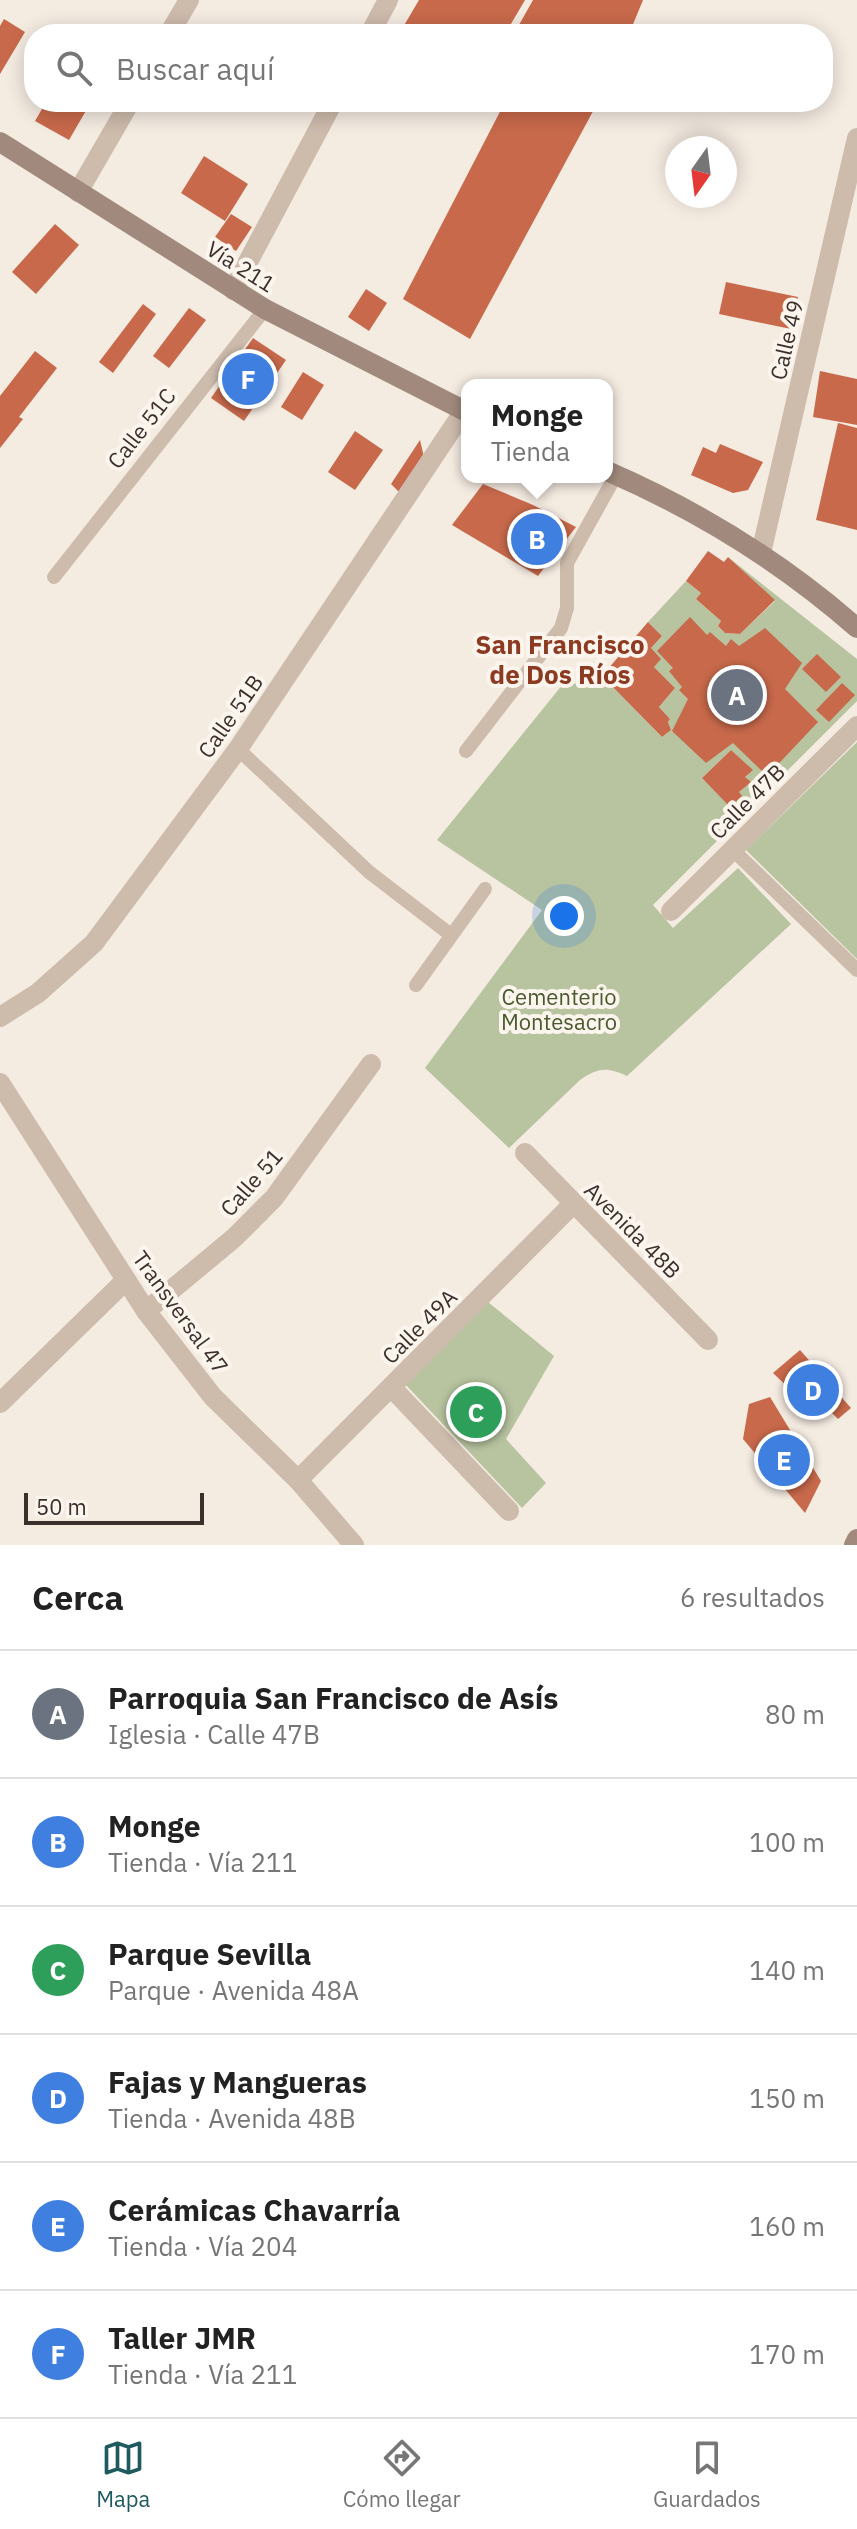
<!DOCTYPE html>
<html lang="es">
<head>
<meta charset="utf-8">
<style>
	:root { --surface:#fff; --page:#f6f6f6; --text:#222; --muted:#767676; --line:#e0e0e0; --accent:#1f5a5e }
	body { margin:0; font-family:"IBM Plex Sans",sans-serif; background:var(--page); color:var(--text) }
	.compass { position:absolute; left:665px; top:136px; width:72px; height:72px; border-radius:50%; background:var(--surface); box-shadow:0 4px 20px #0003; rotate:194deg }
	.scale { position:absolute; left:24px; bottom:20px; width:180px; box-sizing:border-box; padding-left:8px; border:4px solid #3b302b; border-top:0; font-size:22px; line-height:28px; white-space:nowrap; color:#3b302b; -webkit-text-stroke:6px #fbf5ee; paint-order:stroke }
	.you { position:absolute; left:564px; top:916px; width:28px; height:28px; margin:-20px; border:6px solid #fff; border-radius:50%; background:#1a73e8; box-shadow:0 0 0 12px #1a73e833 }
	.badge { display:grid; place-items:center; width:52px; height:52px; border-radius:50%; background:var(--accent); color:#fff; font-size:26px; font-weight:700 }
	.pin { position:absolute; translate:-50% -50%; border:4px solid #fff; box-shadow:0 2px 8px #0006 }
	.popup { position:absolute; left:461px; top:379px; width:152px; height:104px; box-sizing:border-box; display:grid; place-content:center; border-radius:16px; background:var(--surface); filter:drop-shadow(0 2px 6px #0005); font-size:26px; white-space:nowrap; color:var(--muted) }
	.popup b { font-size:30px; color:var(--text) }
	.popup::after { content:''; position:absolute; left:50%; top:100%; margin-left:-16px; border:16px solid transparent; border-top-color:var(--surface) }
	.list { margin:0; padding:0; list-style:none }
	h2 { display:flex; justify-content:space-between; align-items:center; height:104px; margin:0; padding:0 32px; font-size:34px }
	h2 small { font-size:26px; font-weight:400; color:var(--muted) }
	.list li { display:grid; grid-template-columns:52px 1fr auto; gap:24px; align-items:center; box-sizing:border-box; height:128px; padding:0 32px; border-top:2px solid var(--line) }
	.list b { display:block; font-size:30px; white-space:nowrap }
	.list p { margin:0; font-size:26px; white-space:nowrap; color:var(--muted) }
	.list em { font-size:26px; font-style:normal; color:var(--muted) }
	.icon { flex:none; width:44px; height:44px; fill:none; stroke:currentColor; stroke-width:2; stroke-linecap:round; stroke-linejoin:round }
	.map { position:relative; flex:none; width:857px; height:1545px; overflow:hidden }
	.search { position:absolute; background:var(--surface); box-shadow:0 4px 20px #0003; left:24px; right:24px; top:24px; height:88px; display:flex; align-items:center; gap:20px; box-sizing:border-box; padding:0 28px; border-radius:32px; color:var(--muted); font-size:30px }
	.sheet { height:872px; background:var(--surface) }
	nav { display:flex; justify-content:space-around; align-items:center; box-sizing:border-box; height:112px; border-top:2px solid var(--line); background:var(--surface); font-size:22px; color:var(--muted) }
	nav a { display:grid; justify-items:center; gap:4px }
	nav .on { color:var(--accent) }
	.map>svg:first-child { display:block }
</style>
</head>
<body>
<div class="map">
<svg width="857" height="1545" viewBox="0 0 857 1545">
	<rect width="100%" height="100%" fill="#f4ebe1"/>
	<g fill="#b8c4a0" fill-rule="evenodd">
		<path d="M728 557 857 659V701L653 905 673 928 738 868 791 924 627 1076C608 1067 598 1067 580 1080L509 1148 425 1068 542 910 437 840 563 684 595 683 602 676 662 737 671 730 668 722 670 719 659 707 675 688 654 667 651 648 662 636 648 622 686 581 701 593 696 599 721 621 718 626 725 633 740 634 775 601ZM731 750 752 770 745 777 750 782 739 792 730 806 702 778Z"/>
		<path d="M857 742V959L746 850Z"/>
		<path d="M488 1302 554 1356 506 1439 546 1483 522 1508 405 1384Z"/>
	</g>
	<g fill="#c8694b">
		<path d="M419 0H525L505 34H399Z"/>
		<path d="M533 0H643L629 34H518L515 32Z"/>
		<path d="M4 19 25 32 0 74V26Z"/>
		<path d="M46 102H91L69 140 35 121Z"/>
		<path d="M505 102H598L470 339 403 299Z"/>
		<path d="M204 156 248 184 225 221 181 193Z"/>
		<path d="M231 214 252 227 236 251 215 237Z"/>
		<path d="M55 224 79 245 36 294 12 272Z"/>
		<path d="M726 282 798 297 791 329 719 314Z"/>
		<path d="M366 289 387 303 369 331 348 317Z"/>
		<path d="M143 304 156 314 113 373 99 362Z"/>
		<path d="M189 308 206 320 169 368 153 356Z"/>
		<path d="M253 338 286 360 244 421 211 398Z"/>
		<path d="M35 351 57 368 19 417 23 419 0 448V396Z"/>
		<path d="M820 371 857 379V425L813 417Z"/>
		<path d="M303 372 324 385 302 420 281 407Z"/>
		<path d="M838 423 857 428V530L816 520Z"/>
		<path d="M355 431 383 450 355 490 328 472Z"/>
		<path d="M420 440 424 457 399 492 391 484Z"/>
		<path d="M720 444 763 462 748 490 733 493 691 475 703 447 716 453Z"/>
		<path d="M483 484 533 505 576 527 538 576 452 525Z"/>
		<path d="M708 551 724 562 728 557 775 600 740 634 725 633 718 626 721 621 696 599 701 593 686 581Z"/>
		<path d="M690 617 707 635 710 632 726 646 731 639 739 646 765 628 802 663 785 689 818 722 767 776 733 743 706 763 672 731 688 699 679 690 682 687 669 671 673 668 657 651Z"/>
		<path d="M648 622 662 636 651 648 661 659 654 667 675 688 659 707 670 719 668 722 671 730 662 737 602 676Z"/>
		<path d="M817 654 841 677 826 692 802 669Z"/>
		<path d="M842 683 855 695 829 722 816 710Z"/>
		<path d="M731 750 753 770 745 777 751 782 739 792 742 796 730 807 702 778Z"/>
		<path d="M800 1350 851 1408 838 1419 830 1411 819 1417 773 1373Z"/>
		<path d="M770 1397 821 1481 805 1513 743 1439 749 1404Z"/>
	</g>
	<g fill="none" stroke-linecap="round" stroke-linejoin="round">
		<g stroke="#cdbbac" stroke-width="14">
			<path d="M54 577 265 309"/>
			<path d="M238 749 369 872 451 935"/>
			<path d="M466 751 561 628 567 608V563L616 475"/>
			<path d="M732 849 857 970"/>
			<path d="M416 985 485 889"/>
		</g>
		<g stroke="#cdbbac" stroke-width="20">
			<path d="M169 34 189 0"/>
			<path d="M370 34 388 0"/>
			<path d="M78 192 130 102"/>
			<path d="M233 290 333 102"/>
			<path d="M761 553 857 138"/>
			<path d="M671 911 857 726"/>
			<path d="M0 1017 38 993 94 943 238 749 464 411"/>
			<path d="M0 1083 146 1311 213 1397 298 1480 354 1545"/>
			<path d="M525 1153 708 1340"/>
			<path d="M146 1311 234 1238 274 1198 371 1064"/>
			<path d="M392 1388 509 1511"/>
			<path d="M0 1403 126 1280"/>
			<path d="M298 1480 573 1204"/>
		</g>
		<g stroke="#a18a7d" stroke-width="20">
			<path d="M0 142 265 309 467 412"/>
			<path d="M607 471C699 511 782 562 857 628"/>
			<path d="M854 1545 857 1539"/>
		</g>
	</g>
	<g text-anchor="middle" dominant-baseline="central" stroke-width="8" stroke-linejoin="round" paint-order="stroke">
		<g font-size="22" fill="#3b302b" stroke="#fbf5ee">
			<text transform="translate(241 266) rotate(32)">Vía 211</text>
			<text transform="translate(786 340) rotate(-77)">Calle 49</text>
			<text transform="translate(141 428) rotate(-52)">Calle 51C</text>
			<text transform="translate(230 716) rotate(-55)">Calle 51B</text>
			<text transform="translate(747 801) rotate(-45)">Calle 47B</text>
			<text transform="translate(251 1182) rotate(-49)">Calle 51</text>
			<text transform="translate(633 1230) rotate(45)">Avenida 48B</text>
			<text transform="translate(181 1312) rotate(54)">Transversal 47</text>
			<text transform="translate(419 1326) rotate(-45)">Calle 49A</text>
		</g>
		<g font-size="22" fill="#4a5a2e" stroke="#fbf5ee">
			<text x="559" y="996">Cementerio<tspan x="559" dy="25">Montesacro</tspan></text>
		</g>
		<g font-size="26" font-weight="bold" fill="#8c3b22" stroke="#fbf5ee">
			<text x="560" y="644">San Francisco<tspan x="560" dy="30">de Dos Ríos</tspan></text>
		</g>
	</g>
</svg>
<svg class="compass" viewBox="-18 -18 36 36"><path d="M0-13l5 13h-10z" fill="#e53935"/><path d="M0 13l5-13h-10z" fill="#767676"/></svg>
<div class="scale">50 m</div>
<div class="you"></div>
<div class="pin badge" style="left:737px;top:695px;background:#6b7280">A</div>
<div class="pin badge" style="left:537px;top:539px;background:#3f7fe0">B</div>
<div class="popup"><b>Monge</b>Tienda</div>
<div class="pin badge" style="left:476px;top:1412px;background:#2e9e5b">C</div>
<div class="pin badge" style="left:813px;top:1390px;background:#3f7fe0">D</div>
<div class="pin badge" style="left:784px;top:1460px;background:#3f7fe0">E</div>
<div class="pin badge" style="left:248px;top:379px;background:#3f7fe0">F</div>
<div class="search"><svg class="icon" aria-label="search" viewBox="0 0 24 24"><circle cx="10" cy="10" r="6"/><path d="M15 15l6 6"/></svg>Buscar aquí</div>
</div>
<section class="sheet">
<h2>Cerca<small>6 resultados</small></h2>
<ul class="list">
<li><span class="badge" style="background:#6b7280">A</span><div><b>Parroquia San Francisco de Asís</b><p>Iglesia · Calle 47B</p></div><em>80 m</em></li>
<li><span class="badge" style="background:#3f7fe0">B</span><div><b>Monge</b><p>Tienda · Vía 211</p></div><em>100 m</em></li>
<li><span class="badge" style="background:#2e9e5b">C</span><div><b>Parque Sevilla</b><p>Parque · Avenida 48A</p></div><em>140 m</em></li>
<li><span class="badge" style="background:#3f7fe0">D</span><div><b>Fajas y Mangueras</b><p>Tienda · Avenida 48B</p></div><em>150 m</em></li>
<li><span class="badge" style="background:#3f7fe0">E</span><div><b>Cerámicas Chavarría</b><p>Tienda · Vía 204</p></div><em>160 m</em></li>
<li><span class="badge" style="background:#3f7fe0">F</span><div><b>Taller JMR</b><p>Tienda · Vía 211</p></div><em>170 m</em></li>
</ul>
</section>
<nav>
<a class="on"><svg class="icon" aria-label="map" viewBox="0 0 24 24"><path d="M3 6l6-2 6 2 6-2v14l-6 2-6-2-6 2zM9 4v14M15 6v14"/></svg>Mapa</a>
<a><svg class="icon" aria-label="directions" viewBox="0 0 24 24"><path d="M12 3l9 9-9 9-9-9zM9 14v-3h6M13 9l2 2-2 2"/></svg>Cómo llegar</a>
<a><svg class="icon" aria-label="saved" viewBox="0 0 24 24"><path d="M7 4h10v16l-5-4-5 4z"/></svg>Guardados</a>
</nav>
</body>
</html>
